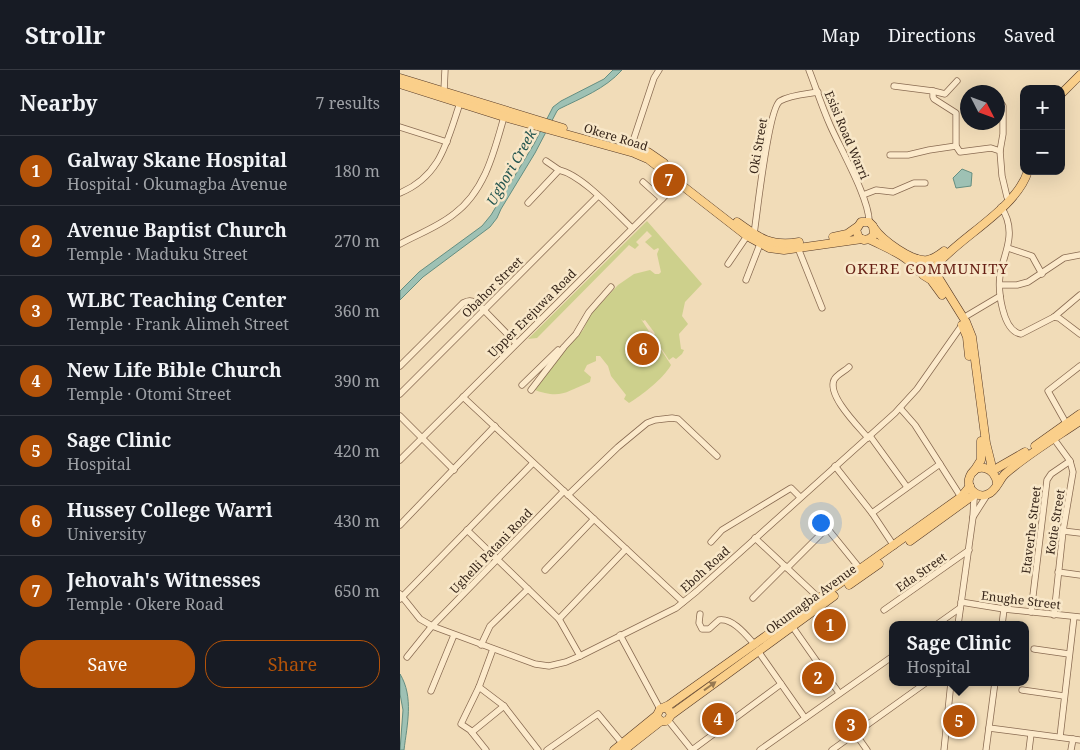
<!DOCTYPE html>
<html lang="en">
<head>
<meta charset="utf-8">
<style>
	:root { --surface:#171b24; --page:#242831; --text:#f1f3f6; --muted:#9ea1a6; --line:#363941; --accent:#b45309 }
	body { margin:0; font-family:"Noto Serif",serif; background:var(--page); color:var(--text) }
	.controls { position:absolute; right:15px; top:15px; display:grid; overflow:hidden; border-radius:10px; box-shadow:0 5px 20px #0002 }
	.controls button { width:45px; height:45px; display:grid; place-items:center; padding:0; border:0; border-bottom:1px solid var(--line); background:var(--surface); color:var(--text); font:25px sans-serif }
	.compass { position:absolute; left:560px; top:15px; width:45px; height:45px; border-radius:50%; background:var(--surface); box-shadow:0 5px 20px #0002; rotate:132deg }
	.you { position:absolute; left:420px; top:452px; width:18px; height:18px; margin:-12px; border:4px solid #fff; border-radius:50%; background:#1a73e8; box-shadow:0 0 0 8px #1a73e833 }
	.badge { display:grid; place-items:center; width:32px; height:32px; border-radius:50%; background:var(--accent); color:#fff; font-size:16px; font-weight:700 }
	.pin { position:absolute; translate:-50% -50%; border:2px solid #fff; box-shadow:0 1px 5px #0006 }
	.popup { position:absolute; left:489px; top:551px; width:140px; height:65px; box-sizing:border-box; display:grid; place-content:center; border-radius:10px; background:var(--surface); filter:drop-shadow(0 1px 4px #0005); font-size:16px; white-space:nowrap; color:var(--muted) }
	.popup b { font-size:19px; color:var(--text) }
	.popup::after { content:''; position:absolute; left:50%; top:100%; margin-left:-10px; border:10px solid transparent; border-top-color:var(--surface) }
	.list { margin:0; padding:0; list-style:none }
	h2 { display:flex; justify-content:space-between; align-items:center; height:65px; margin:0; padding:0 20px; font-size:21px }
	h2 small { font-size:16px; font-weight:400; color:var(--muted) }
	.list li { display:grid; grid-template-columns:32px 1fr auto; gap:15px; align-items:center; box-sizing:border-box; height:70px; padding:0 20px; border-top:1px solid var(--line) }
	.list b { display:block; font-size:19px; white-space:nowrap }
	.list p { margin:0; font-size:16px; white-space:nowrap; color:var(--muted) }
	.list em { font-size:16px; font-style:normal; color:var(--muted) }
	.actions { display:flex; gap:10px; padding:15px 20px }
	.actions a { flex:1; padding:11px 0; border:1px solid var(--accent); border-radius:20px; text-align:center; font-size:18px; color:var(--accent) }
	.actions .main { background:var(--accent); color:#fff }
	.map { position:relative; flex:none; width:680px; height:680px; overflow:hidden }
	header { display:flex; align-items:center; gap:30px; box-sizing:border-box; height:70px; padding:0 25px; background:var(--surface); border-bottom:1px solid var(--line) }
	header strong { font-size:24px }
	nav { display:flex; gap:28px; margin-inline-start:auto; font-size:18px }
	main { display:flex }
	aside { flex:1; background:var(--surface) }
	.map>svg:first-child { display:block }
</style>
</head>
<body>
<header>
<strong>Strollr</strong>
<nav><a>Map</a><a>Directions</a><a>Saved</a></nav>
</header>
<main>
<aside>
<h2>Nearby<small>7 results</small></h2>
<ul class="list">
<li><span class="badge">1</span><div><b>Galway Skane Hospital</b><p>Hospital · Okumagba Avenue</p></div><em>180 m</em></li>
<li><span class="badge">2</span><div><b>Avenue Baptist Church</b><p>Temple · Maduku Street</p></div><em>270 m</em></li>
<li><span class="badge">3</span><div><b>WLBC Teaching Center</b><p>Temple · Frank Alimeh Street</p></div><em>360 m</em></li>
<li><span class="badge">4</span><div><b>New Life Bible Church</b><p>Temple · Otomi Street</p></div><em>390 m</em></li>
<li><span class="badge">5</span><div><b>Sage Clinic</b><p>Hospital</p></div><em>420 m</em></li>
<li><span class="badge">6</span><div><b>Hussey College Warri</b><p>University</p></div><em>430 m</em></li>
<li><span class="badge">7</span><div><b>Jehovah's Witnesses</b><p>Temple · Okere Road</p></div><em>650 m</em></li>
</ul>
<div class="actions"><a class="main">Save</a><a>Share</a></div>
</aside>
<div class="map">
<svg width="680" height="680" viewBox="0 0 680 680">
	<rect width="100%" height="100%" fill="#f1dcb8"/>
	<path fill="#cdd08c" d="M247 151 302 214 285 232 282 246 288 254 279 264 281 279 284 280 282 284 276 289 273 287 269 290 253 266 255 264 254 262 245 250 243 251 241 249 271 295C263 309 242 325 229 333L224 329 226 325 211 306 208 296 200 286H196V291L187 295 184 301 191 307 190 312C165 322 161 330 132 319L164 279 183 260 190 245 218 215 234 204 250 200 255 204H259L261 202 257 184 259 179 258 178 254 180 245 172 252 166 247 161 236 172 239 175 235 179 229 175 137 268 128 269Z"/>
	<g fill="#9ec1b4" stroke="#658e81">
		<path d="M213 0H222C205 19 181 28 159 39L157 41 135 83 101 139 97 148 90 157 23 207 0 230V221L19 202 82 156 91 145 134 74 153 37 161 31 204 9Z"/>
		<path d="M562 99 572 103 571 116 556 118 553 108Z"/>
		<path d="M0 604C14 627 7 655 4 680H0L3 640 0 624Z"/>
	</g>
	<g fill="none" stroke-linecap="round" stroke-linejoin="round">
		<defs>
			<g id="minor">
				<path d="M409 0C416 18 422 37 430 55 440 78 470 130 469 152"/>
				<path d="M494 16 533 21V27L534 29 556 43V76L560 82 591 78 600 81 602 106 607 127"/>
				<path d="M44 21 45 0"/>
				<path d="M533 21 545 24 557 11"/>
				<path d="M598 30 603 36V64L600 81"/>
				<path d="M0 57 47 72"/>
				<path d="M231 77 254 8 259 0"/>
				<path d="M490 85H508L529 80 556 76"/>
				<path d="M146 91 159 100"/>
				<path d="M243 112 262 129"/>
				<path d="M0 123C41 106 47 71 60 33"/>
				<path d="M463 125 476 120 493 122 514 113H525"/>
				<path d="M128 133 159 100C182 105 214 141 232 158"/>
				<path d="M601 137C608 147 610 156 609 167 608 180 602 192 600 205 598 220 602 261 621 264L654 247 680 225"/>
				<path d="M354 164C357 145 368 39 380 31 390 25 406 24 418 22"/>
				<path d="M0 174C18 164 38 157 54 144 85 121 94 82 104 47"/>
				<path d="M398 178 422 238"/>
				<path d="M608 178 632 186 642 204"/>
				<path d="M328 194 347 166"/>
				<path d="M346 210 360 174"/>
				<path d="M601 215H617L628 212 664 188 680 185"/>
				<path d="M654 247 659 248 680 264"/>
				<path d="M563 248 600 226"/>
				<path d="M0 296 63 233C69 230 72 230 78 234L116 273"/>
				<path d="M449 297C445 301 436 305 434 310 427 326 459 357 468 368"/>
				<path d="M122 315 158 280"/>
				<path d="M131 320 164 277 176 264 189 242 211 217"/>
				<path d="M0 324 198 126"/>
				<path d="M63 327 283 532"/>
				<path d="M500 338 515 355 561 427"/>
				<path d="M0 346 54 400"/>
				<path d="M666 353 648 321 680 296"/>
				<path d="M470 366 507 417"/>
				<path d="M0 390 279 112"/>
				<path d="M435 396 472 443 494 476"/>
				<path d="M168 425 218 377 247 353 255 350 272 348 278 349 317 386"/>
				<path d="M472 443 540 394"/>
				<path d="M573 447 587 425"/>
				<path d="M0 455 95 356"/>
				<path d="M67 460 159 549 180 586"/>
				<path d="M663 461 680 463"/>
				<path d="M355 468 420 529"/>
				<path d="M311 472 322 460 391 418 400 427"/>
				<path d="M387 498 427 458 461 500"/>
				<path d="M145 500 194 449"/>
				<path d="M658 502 680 505"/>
				<path d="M0 524 20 549 32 556 135 594 149 596 166 592 180 586 276 538 297 521 495 343 517 319 562 255"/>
				<path d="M353 528 385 496"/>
				<path d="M0 529 133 393"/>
				<path d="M561 532 604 539 680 547"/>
				<path d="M484 540 569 480"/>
				<path d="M631 542 647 410 651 404 670 391"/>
				<path d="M300 544 299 553 302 559H309L319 550C333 548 346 565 355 575"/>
				<path d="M654 545 663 461 673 402 670 391 654 369"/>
				<path d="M159 549 226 479"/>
				<path d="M536 555 560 538"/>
				<path d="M558 555 573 447 574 429 577 424"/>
				<path d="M602 555 604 539"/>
				<path d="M392 556 439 623"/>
				<path d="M220 565 260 639"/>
				<path d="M81 575 90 556 128 519"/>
				<path d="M634 579 669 584"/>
				<path d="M358 581 405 648"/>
				<path d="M7 587 32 556 164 421"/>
				<path d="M79 617 93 579"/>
				<path d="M622 620 664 626"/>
				<path d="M31 621 54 565"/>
				<path d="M268 650 292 680 381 614"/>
				<path d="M589 658 680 670"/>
				<path d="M72 662 104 636"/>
				<path d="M455 663 467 680"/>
				<path d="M660 667 674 547"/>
				<path d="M86 680 70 660 61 654 79 617 104 636 138 680"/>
				<path d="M147 680 198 644 222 673"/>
				<path d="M360 680 493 586"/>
				<path d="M432 680 527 612"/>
				<path d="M544 680 551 612"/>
				<path d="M586 680 595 612"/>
				<path d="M629 680 631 664"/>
				<path d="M671 680 673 669"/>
			</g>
			<g id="major">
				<path d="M0 8 163 58"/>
				<path d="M0 14 104 47 234 83 248 89 347 166 369 178 384 180 462 169"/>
				<path d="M661 24 680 5"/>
				<path d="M232 77 248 82 264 93"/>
				<path d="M337 152C359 168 371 177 399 172"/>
				<path d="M474 158C482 170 512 192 527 190 533 189 539 185 544 181"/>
				<path d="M433 167 447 164 457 157"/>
				<path d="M469 169 474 165 473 156 469 152H461L456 160 459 168 464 170 469 169C486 178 507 185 518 201"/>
				<path d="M523 205 531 210 542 225"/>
				<path d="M562 255 567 267 569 286"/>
				<path d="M635 376 680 344"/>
				<path d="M591 400V393L586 373 572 267 566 252 533 199C557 168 616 140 628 101"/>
				<path d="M574 401 581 390V371"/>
				<path d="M592 401 625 382"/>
				<path d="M597 414C596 396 574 391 569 409 567 419 578 429 588 424 596 421 599 410 605 404 628 384 655 368 680 351"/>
				<path d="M510 471 575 424"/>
				<path d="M449 515 479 494"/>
				<path d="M265 638 269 640 271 645 268 650C263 653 258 651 257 645L260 639 269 635 561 427 570 416"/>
				<path d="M271 645 434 526"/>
				<path d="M214 680 257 645"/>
				<path d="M224 680 261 651"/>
			</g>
		</defs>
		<use href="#minor" stroke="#896b52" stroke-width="7"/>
		<use href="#major" stroke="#553927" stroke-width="9"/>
		<use href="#minor" stroke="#fceacb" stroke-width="5.5"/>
		<use href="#major" stroke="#facf8a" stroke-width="8"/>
	</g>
	<defs><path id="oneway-solid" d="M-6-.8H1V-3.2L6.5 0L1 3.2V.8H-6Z" transform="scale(1.25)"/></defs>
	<use fill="#987a52" href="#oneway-solid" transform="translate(310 616) rotate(-36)"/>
	<g text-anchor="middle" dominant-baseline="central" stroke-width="5" stroke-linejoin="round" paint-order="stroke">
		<g font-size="12" fill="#362519" stroke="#f8e7c8">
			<text transform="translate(447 65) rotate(67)">Esisi Road Warri</text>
			<text transform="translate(216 67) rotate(17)">Okere Road</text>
			<text transform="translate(358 76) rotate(-80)">Oki Street</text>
			<text transform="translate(92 217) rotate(-45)">Obahor Street</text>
			<text transform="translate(132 243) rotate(-45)">Upper Erejuwa Road</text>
			<text transform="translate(655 452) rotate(-81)">Kotie Street</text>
			<text transform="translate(631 460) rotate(-83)">Etaverhe Street</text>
			<text transform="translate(91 481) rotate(-46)">Ughelli Patani Road</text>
			<text transform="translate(305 499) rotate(-42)">Eboh Road</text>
			<text transform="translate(521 502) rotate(-35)">Eda Street</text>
			<text transform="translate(411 529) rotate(-36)">Okumagba Avenue</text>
			<text transform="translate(621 530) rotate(7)">Enughe Street</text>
		</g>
		<g font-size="14" font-style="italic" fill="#265751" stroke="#f8e7c8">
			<text transform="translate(111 97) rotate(-60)">Ugbori Creek</text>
		</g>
		<g font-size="15" letter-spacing="1" fill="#661f14" stroke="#f8e7c8">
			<text x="527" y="198">OKERE COMMUNITY</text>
		</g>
	</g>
</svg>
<div class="controls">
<button>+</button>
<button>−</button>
</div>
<svg class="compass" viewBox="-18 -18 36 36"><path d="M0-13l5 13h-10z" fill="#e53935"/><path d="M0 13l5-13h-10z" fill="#9ea1a6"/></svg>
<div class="you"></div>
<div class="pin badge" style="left:430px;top:555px">1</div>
<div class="pin badge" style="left:418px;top:608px">2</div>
<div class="pin badge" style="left:451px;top:655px">3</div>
<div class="pin badge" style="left:318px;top:649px">4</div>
<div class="pin badge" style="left:559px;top:651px">5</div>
<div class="popup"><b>Sage Clinic</b>Hospital</div>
<div class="pin badge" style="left:243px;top:279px">6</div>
<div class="pin badge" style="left:269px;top:110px">7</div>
</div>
</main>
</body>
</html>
